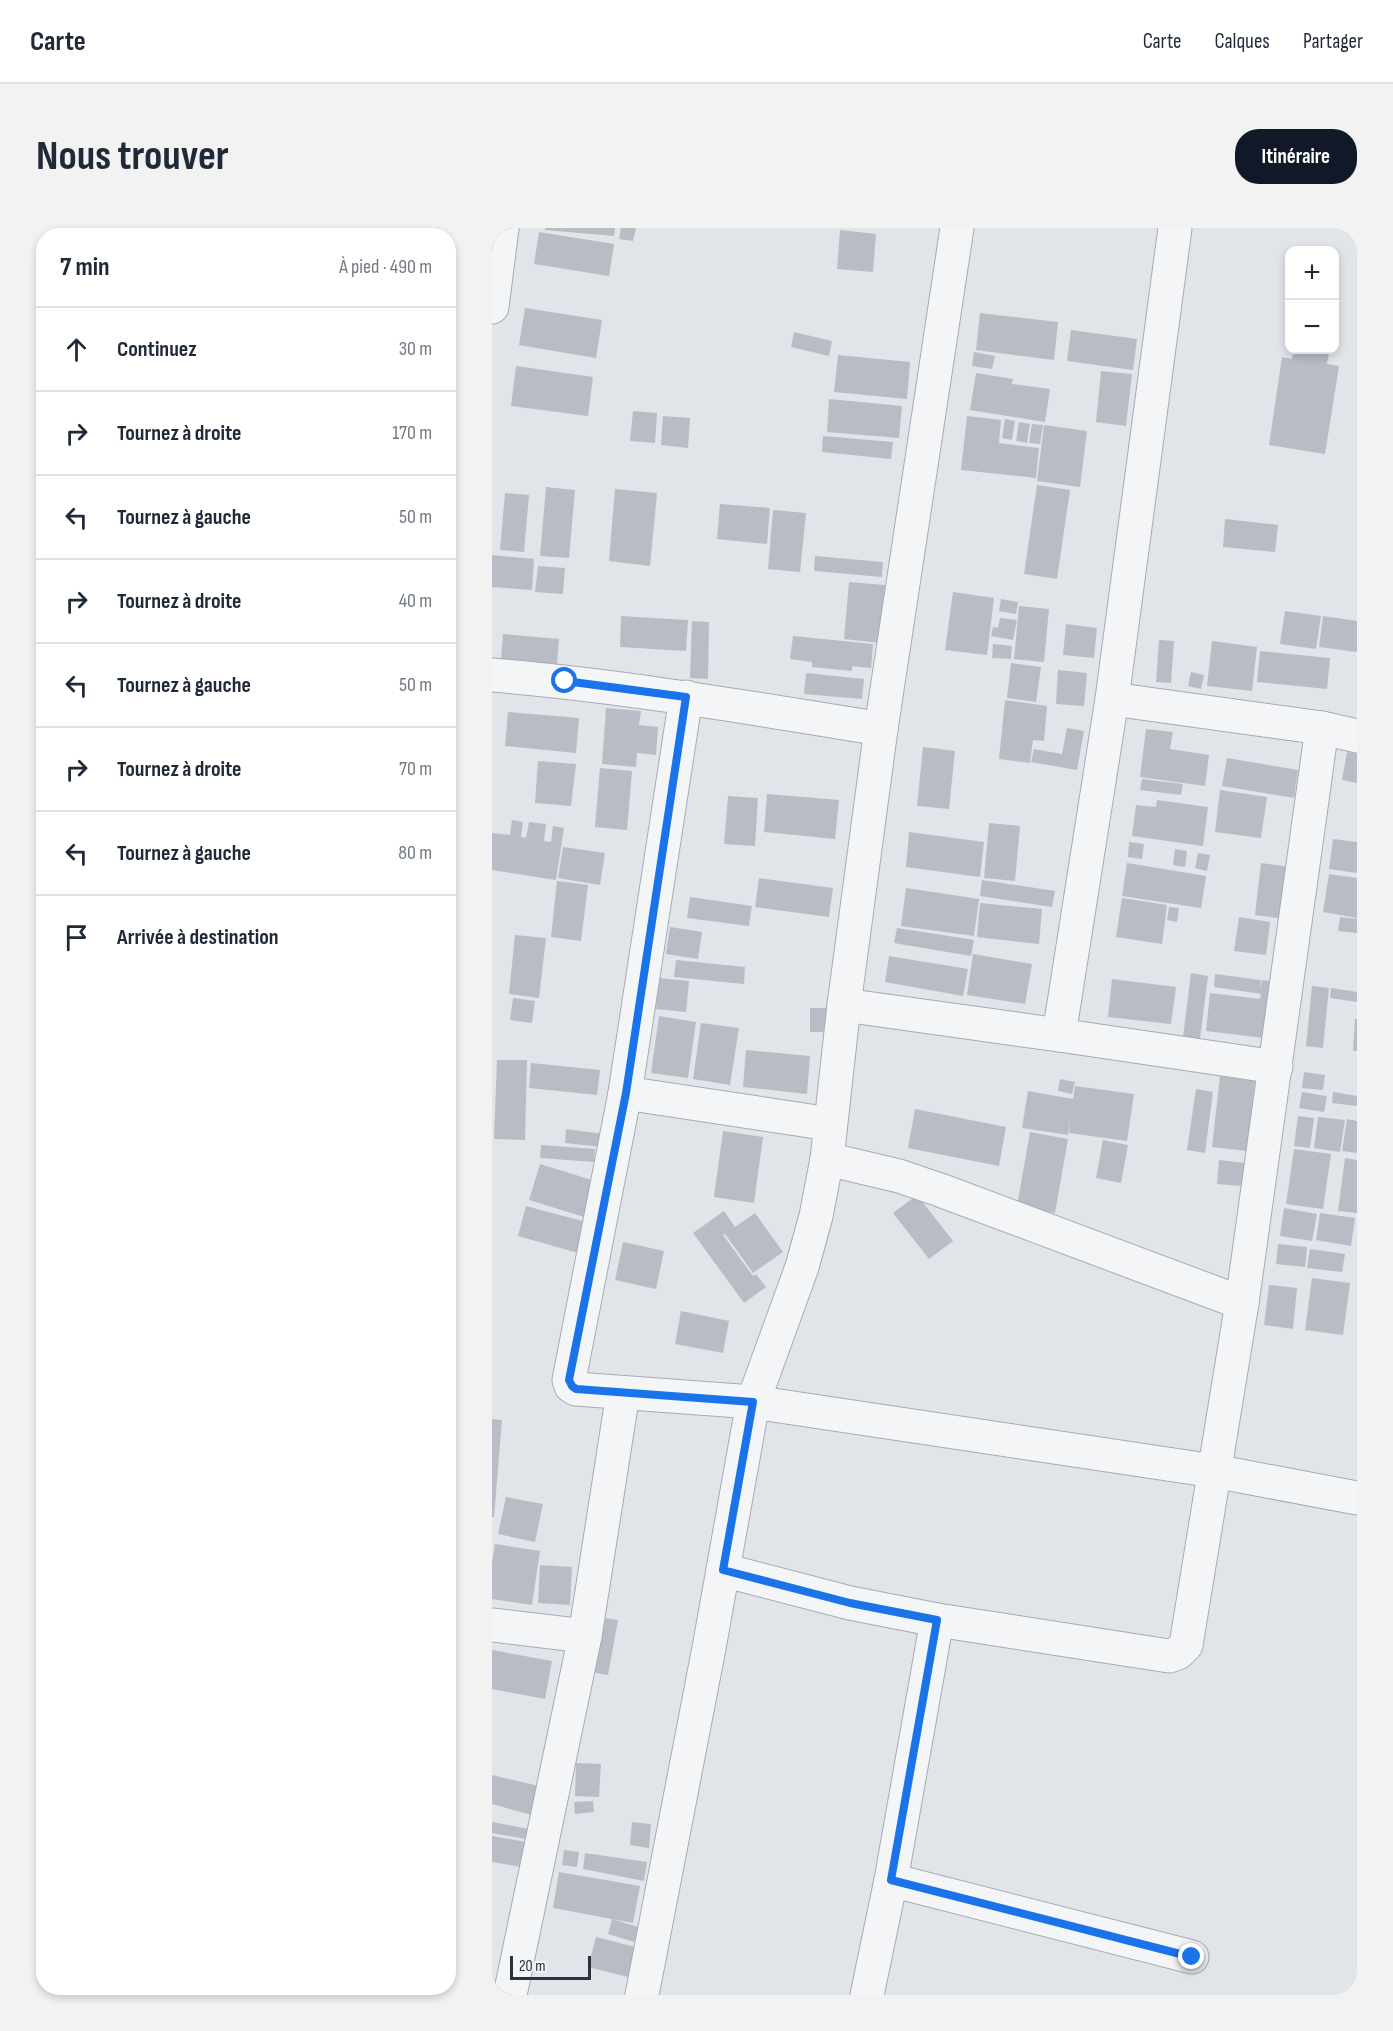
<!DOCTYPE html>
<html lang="fr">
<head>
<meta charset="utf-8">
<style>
	:root { --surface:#fff; --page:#f2f2f3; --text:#1f2937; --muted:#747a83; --line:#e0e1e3; --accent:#111827 }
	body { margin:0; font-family:"Sofia Sans Condensed",sans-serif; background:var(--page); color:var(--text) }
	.controls { position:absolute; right:18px; top:18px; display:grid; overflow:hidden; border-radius:12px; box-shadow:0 3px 9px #0003 }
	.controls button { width:54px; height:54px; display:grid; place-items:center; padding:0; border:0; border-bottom:2px solid var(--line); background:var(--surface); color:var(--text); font:30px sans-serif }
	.scale { position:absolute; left:18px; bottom:15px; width:81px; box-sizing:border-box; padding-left:6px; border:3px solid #2a3240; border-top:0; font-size:16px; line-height:21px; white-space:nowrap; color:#2a3240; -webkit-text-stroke:4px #f0f3f6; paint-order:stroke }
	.stop { position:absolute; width:18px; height:18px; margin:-14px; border:4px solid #1a73e8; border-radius:50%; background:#fff }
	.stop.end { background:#1a73e8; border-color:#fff; box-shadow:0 2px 6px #0008 }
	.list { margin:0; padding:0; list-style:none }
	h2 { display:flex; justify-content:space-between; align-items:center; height:78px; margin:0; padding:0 24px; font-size:26px }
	h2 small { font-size:20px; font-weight:400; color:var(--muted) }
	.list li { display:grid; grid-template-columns:39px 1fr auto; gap:18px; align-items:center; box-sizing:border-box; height:84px; padding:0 24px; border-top:2px solid var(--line) }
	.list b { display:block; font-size:22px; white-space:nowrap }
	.list em { font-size:20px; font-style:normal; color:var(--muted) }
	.icon { flex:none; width:33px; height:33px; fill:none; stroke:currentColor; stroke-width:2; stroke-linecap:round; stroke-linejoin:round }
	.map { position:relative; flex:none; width:865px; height:1767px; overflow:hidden; border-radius:24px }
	header { display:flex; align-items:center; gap:36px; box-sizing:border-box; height:84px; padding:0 30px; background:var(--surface); border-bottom:2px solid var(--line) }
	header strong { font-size:28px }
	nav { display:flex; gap:33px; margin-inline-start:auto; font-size:21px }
	.intro { display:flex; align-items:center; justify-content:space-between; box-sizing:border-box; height:144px; padding:0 36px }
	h1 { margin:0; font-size:42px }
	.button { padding:15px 27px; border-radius:24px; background:var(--accent); color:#fff; font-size:21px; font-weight:700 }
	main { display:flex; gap:36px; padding:0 36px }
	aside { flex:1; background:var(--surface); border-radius:24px; box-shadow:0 3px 9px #0003 }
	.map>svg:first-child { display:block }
</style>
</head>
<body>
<header>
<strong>Carte</strong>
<nav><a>Carte</a><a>Calques</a><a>Partager</a></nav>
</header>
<div class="intro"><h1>Nous trouver</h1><a class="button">Itinéraire</a></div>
<main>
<aside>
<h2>7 min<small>À pied · 490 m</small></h2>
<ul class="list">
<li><svg class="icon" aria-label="ahead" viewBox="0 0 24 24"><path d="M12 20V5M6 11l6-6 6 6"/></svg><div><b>Continuez</b></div><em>30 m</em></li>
<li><svg class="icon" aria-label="right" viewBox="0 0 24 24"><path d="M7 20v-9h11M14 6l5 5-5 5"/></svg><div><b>Tournez à droite</b></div><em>170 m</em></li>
<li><svg class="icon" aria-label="left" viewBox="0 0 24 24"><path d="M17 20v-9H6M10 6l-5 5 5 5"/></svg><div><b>Tournez à gauche</b></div><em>50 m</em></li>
<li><svg class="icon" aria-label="right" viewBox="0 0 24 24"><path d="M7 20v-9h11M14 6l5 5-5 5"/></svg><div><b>Tournez à droite</b></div><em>40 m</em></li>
<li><svg class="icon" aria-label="left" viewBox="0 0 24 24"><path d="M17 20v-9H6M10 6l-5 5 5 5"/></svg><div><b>Tournez à gauche</b></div><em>50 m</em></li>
<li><svg class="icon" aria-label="right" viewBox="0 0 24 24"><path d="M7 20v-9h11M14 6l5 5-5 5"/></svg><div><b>Tournez à droite</b></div><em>70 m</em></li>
<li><svg class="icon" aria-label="left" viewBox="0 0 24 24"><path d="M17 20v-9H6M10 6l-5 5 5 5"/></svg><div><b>Tournez à gauche</b></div><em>80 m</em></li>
<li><svg class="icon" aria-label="arrive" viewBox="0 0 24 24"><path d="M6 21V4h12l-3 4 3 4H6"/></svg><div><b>Arrivée à destination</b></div></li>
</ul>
</aside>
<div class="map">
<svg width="865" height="1767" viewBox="0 0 865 1767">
	<rect width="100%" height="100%" fill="#e1e4e9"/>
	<g fill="#b8bdc5">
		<path d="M53 0H123L122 8 53 2Z"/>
		<path d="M129 0H144L141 13 127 11Z"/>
		<path d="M348 2 384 6 381 44 345 41Z"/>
		<path d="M47 4 122 16 117 48 42 36Z"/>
		<path d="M33 80 110 92 104 130 27 117Z"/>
		<path d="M488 85 566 94 562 132 484 122Z"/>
		<path d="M579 102 645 111 641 142 575 133Z"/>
		<path d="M302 104 340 113 337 128 299 119Z"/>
		<path d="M801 122 837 124 835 136 847 138 833 226 777 217 790 129 800 131Z"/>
		<path d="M482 124 503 128 500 141 480 138Z"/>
		<path d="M346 127 418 134 415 171 342 164Z"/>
		<path d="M24 138 101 149 96 188 19 178Z"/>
		<path d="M609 143 640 146 634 198 604 194Z"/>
		<path d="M484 145 521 151 520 156 558 161 553 194 478 182Z"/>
		<path d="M337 171 410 178 407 210 335 204Z"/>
		<path d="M141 183 165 185 163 215 138 213Z"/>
		<path d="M171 188 198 190 196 220 169 217Z"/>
		<path d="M475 188 509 192 507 215 547 220 544 250 469 242Z"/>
		<path d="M513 191 523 193 520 212 510 210Z"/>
		<path d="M527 194 538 196 535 215 524 213Z"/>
		<path d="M540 196 551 197 548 216 537 215Z"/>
		<path d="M552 197 595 203 588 259 545 253Z"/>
		<path d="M331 208 401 214 399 231 330 224Z"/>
		<path d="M545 257 578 262 565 351 532 346Z"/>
		<path d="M54 259 83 262 77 330 48 328Z"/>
		<path d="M123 261 165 265 158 338 117 333Z"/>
		<path d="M13 265 37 267 32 324 8 322Z"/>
		<path d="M228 276 278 280 275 316 225 311Z"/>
		<path d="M281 282 314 285 308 344 276 341Z"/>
		<path d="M733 291 786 297 783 324 731 319Z"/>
		<path d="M0 327 42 331 40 362 0 359Z"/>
		<path d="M323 328 391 334 390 349 322 343Z"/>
		<path d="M46 338 73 340 71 366 43 364Z"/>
		<path d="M357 354 393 357 388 415 352 411Z"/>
		<path d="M461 364 502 370 495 427 453 422Z"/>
		<path d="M509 371 526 374 524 386 507 383Z"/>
		<path d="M527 378 557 381 552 434 522 431Z"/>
		<path d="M793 383 829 388 824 421 788 416Z"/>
		<path d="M129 388 196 392 194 423 128 419Z"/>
		<path d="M831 388 865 393V424L827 419Z"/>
		<path d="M508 390 525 392 521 412 499 408 501 399 506 400Z"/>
		<path d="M200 393 217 394 216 451 198 450Z"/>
		<path d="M574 396 605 400 602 430 571 427Z"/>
		<path d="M11 406 67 411 65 436 9 431Z"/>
		<path d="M301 408 381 416 379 440 360 438V443L320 439V434L298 431Z"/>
		<path d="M667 412 682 413 679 455 664 454Z"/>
		<path d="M720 413 765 419 760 463 715 458Z"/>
		<path d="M501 416 520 418 519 431 500 430Z"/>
		<path d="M768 423 838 430 835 461 765 454Z"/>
		<path d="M519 435 549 439 544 474 515 470Z"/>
		<path d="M566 442 595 445 592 478 564 476Z"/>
		<path d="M699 444 712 447 709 461 696 458Z"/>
		<path d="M314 445 372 451 370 471 312 466Z"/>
		<path d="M513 472 555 478 552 513 541 512 538 535 507 531Z"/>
		<path d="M114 480 149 483 147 497 166 499 164 527 145 525 144 539 110 536Z"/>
		<path d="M16 484 87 490 84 525 13 518Z"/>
		<path d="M575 500 592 503 585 542 539 534 542 521 570 526Z"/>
		<path d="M654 501 681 504 678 521 717 527 713 558 648 549Z"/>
		<path d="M431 519 463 523 457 581 425 578Z"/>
		<path d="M855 524 865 526V555L850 552Z"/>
		<path d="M735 530 806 542 802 570 730 558Z"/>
		<path d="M46 533 84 536 79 578 43 575Z"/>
		<path d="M108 540 140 543 135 602 103 599Z"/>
		<path d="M650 551 691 556 689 567 648 562Z"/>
		<path d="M728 562 775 569 769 610 723 604Z"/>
		<path d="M275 566 347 572 343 611 272 604Z"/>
		<path d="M236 568 266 570 263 618 232 616Z"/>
		<path d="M665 572 716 579 711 618 640 608 644 577 664 579Z"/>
		<path d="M20 592 31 594 29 609 34 610 37 594 54 596 52 613 59 614 61 598 72 600 64 652 0 642V605L18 607Z"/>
		<path d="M497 595 528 598 523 653 492 650Z"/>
		<path d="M417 604 492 614 488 649 414 639Z"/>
		<path d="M841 611 865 614V645L837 641Z"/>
		<path d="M637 614 652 616 650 631 636 629Z"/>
		<path d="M71 619 113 625 108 657 66 650Z"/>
		<path d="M683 621 695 623 693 639 681 637Z"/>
		<path d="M706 625 718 627 715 643 703 640Z"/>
		<path d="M635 635 714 648 709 680 630 668Z"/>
		<path d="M769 635 798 639 792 691 763 687Z"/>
		<path d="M837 646 865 650V690L831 684Z"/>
		<path d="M267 650 341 660 337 689 263 679Z"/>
		<path d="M490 652 563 663 560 679 488 668Z"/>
		<path d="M65 653 96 657 89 713 59 709Z"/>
		<path d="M414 660 487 671 482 708 409 698Z"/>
		<path d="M198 669 260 678 257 698 195 690Z"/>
		<path d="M630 670 675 677 670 716 624 709Z"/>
		<path d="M488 675 550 681 547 716 485 709Z"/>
		<path d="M677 679 687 680 685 694 675 692Z"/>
		<path d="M747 689 778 694 774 727 742 723Z"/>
		<path d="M848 689 865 691V705L846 703Z"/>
		<path d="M178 699 210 704 206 731 174 726Z"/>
		<path d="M405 700 482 712 479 728 402 715Z"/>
		<path d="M23 707 54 710 47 770 17 766Z"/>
		<path d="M481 726 540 736 533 776 475 767Z"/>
		<path d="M397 728 476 741 471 768 393 754Z"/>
		<path d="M184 732 253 739 252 756 182 749Z"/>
		<path d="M699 745 716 748 708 811 691 809Z"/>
		<path d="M723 746 769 752 768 763 770 752 778 753 772 810 714 803 718 765 768 771 769 766 722 759Z"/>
		<path d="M167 750 197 753 194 784 164 781Z"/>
		<path d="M620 751 684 759 679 796 616 789Z"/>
		<path d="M820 758 837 760 831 820 814 818Z"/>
		<path d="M839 760 865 764V774L838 770Z"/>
		<path d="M21 770 43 773 40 795 18 792Z"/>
		<path d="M318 780H335L334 804H318Z"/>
		<path d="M167 788 204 794 196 850 159 845Z"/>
		<path d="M863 791H865V823H861Z"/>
		<path d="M209 795 247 800 238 857 201 851Z"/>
		<path d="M254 822 318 828 315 866 251 859Z"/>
		<path d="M5 832H35L33 912 2 911Z"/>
		<path d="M39 835 108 842 105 867 37 860Z"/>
		<path d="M812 844 833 847 831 862 810 860Z"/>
		<path d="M728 848 763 852 755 923 720 919Z"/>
		<path d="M568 851 583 854 580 866 566 863Z"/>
		<path d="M583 858 642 866 635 913 577 905 578 891 576 907 530 900 536 863 581 871Z"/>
		<path d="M704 861 721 864 713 925 695 922Z"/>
		<path d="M810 864 835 868 832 884 807 880Z"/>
		<path d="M841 864 865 868V878L840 875Z"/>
		<path d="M423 881 514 899 507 938 416 920Z"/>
		<path d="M806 888 822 890 818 920 802 918Z"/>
		<path d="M826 889 853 892 848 924 822 920Z"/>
		<path d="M855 891 865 893V925L850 923Z"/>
		<path d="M74 901 112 906 110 919 73 915Z"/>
		<path d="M231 903 271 909 262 975 222 969Z"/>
		<path d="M538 904 576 911 563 985 525 978Z"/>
		<path d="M611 912 636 917 629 955 604 950Z"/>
		<path d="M49 917 103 921 102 934 48 930Z"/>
		<path d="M802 921 839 926 831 981 794 976Z"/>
		<path d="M853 930 865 932V985L846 983Z"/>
		<path d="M727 932 753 935 750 958 725 956Z"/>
		<path d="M48 936 103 953 92 989 37 972Z"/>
		<path d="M425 967 461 1013 437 1031 401 985Z"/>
		<path d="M34 978 94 994 86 1025 26 1008Z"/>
		<path d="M792 980 825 986 820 1013 788 1008Z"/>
		<path d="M232 983 243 999 263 985 291 1024 261 1045 233 1006 231 1007 261 1048 264 1046 274 1059 252 1075 201 1005Z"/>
		<path d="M828 985 863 990 859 1018 824 1012Z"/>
		<path d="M131 1014 172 1023 164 1061 123 1052Z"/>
		<path d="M786 1016 815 1019 813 1039 784 1036Z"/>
		<path d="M818 1021 853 1026 850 1044 815 1040Z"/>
		<path d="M820 1050 858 1055 851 1107 813 1102Z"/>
		<path d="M777 1057 805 1060 801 1101 772 1097Z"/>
		<path d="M189 1083 237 1093 231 1125 183 1116Z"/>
		<path d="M0 1191 10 1192 2 1289H0Z"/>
		<path d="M14 1269 51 1276 43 1314 6 1306Z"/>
		<path d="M3 1316 48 1323 40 1377 0 1371V1335Z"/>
		<path d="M48 1337 80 1339 78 1377 46 1375Z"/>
		<path d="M112 1390 126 1392 116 1447 99 1444Z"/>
		<path d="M0 1422 60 1433 53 1471 0 1461Z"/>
		<path d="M84 1535 109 1536 107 1569 83 1568Z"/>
		<path d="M0 1547 47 1558 43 1588 0 1576Z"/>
		<path d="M101 1573 102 1584 83 1586 82 1574Z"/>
		<path d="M0 1594 41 1602 39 1612 0 1605Z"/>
		<path d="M140 1594 159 1596 157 1620 138 1617Z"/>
		<path d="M0 1608 40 1615 35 1640 0 1634Z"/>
		<path d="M72 1622 87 1624 85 1639 70 1637Z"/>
		<path d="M93 1625 155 1634 152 1653 91 1641Z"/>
		<path d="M67 1644 148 1658 141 1695 120 1691 146 1699 142 1714 116 1706 120 1691 61 1680Z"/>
		<path d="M104 1709 143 1719 136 1749 96 1739Z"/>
	</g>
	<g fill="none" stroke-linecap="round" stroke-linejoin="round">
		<defs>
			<g id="minor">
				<path d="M0 79 10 0"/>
				<path d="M0 447C131 458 260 480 389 501"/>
				<path d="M194 469 133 865 77 1152 79 1158 84 1161 261 1174 722 1243 865 1270"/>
				<path d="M620 471 830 500 865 508"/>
				<path d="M352 777 567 807 784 839"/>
				<path d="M567 807 620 471 683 0"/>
				<path d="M133 865 338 896"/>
				<path d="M335 931 407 948 448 962 750 1075"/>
				<path d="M231 1342 358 1375 445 1392 677 1428 686 1425 694 1417 750 1075 830 500"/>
				<path d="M0 1397 93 1408"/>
				<path d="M399 1652 700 1729"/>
				<path d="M18 1767 93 1408 131 1165"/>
				<path d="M150 1767 217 1420 261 1174 310 1039 324 988 335 931 352 777 389 501 465 0"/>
				<path d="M375 1767 399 1652 445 1392"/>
			</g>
		</defs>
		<use href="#minor" stroke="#a6abb3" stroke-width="35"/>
		<use href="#minor" stroke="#f3f5f7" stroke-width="33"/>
	</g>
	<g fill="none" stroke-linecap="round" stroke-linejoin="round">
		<path stroke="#1a73e8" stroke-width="8" d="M73 453 194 469 134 865 77 1152 80 1158 84 1161 261 1174 231 1342 358 1375 445 1392 399 1652 700 1729"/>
	</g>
</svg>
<div class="controls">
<button>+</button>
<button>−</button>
</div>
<div class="scale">20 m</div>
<div class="stop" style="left:73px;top:453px"></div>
<div class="stop end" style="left:700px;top:1729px"></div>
</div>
</main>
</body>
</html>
